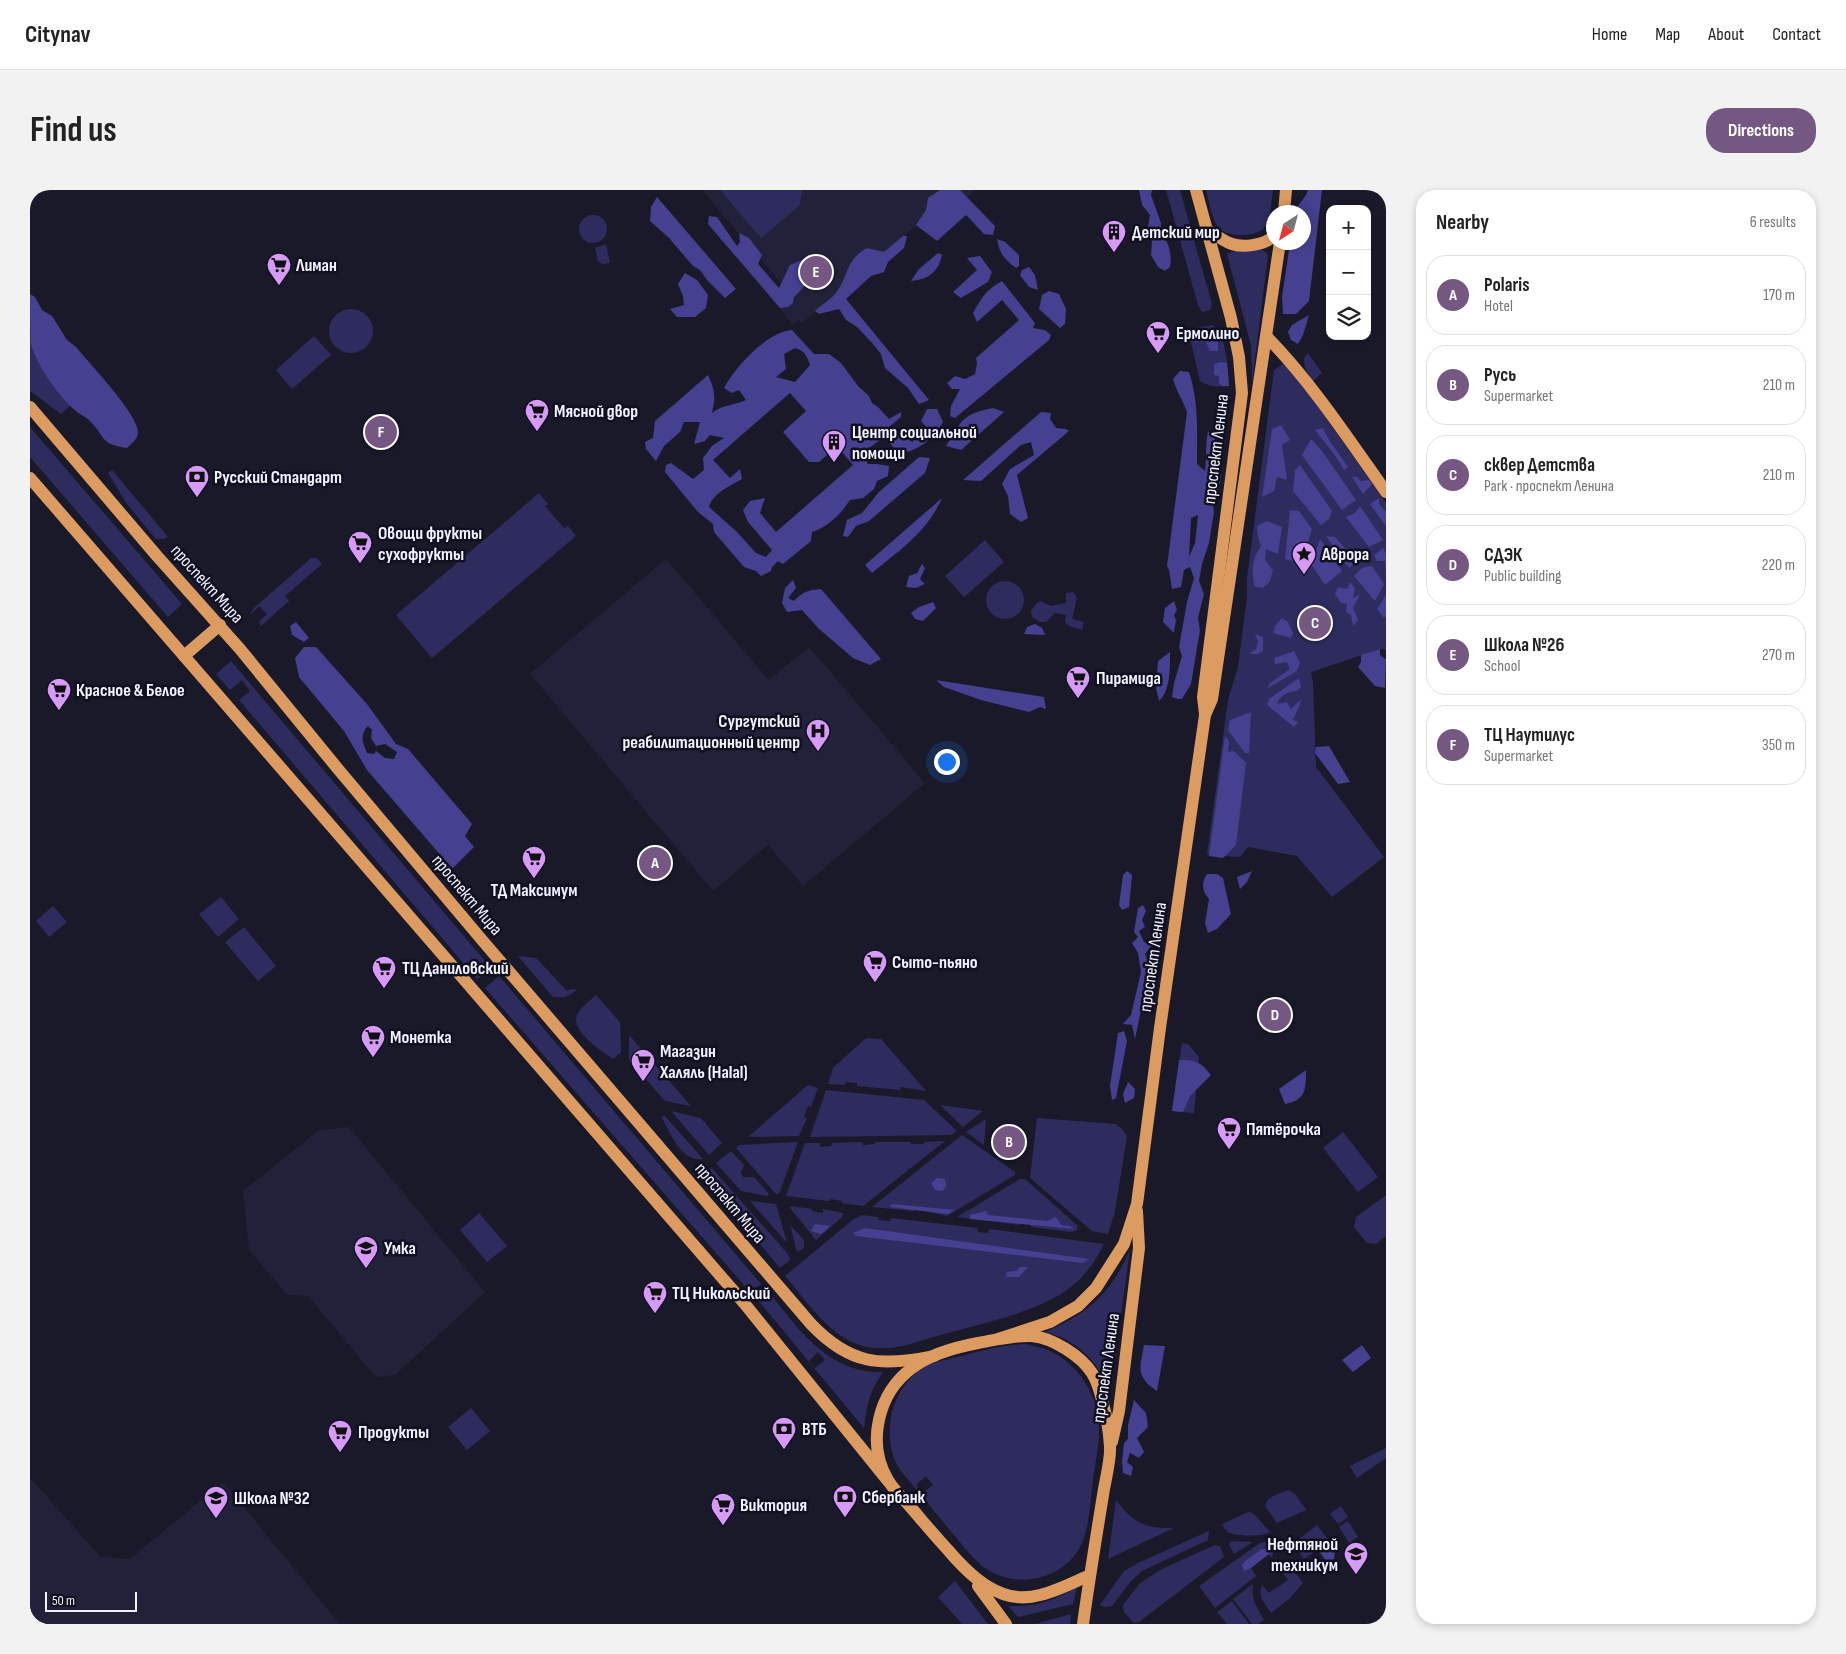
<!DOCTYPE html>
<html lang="en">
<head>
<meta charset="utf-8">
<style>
	:root { --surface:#fff; --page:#f2f2f2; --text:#222; --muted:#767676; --line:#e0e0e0; --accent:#745882 }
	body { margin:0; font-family:"Sofia Sans Condensed",sans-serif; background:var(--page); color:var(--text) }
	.controls { position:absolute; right:15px; top:15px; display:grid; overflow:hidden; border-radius:10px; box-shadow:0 2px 8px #0003 }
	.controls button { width:45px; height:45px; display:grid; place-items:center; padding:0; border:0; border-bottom:1px solid var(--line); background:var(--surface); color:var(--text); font:25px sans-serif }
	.compass { position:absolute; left:1236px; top:15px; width:45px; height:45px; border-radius:50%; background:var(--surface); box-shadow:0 2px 8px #0003; rotate:216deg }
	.scale { position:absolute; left:15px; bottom:12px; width:92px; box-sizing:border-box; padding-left:5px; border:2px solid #f1f2fe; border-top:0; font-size:14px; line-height:18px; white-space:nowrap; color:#f1f2fe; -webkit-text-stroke:4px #101020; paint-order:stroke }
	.you { position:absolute; left:916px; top:571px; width:18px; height:18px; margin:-12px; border:4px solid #fff; border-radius:50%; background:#1a73e8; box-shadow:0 0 0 8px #1a73e833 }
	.badge { display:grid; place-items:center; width:32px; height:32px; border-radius:50%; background:var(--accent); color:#fff; font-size:16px; font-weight:700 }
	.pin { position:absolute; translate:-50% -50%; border:2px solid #fff; box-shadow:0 1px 5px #0006 }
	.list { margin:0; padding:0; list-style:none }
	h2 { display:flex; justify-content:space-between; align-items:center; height:65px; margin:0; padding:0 20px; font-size:21px }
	h2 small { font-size:16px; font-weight:400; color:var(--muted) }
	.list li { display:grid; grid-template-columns:32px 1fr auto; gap:15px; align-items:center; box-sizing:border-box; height:80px; margin:0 10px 10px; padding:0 10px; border:1px solid var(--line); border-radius:20px }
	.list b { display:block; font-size:19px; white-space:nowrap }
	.list p { margin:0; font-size:16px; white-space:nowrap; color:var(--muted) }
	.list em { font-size:16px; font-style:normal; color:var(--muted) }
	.icon { flex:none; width:28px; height:28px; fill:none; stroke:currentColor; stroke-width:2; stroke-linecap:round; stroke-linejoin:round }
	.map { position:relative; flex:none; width:1356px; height:1434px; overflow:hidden; border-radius:20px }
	header { display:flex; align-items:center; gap:30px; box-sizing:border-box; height:70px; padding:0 25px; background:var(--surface); border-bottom:1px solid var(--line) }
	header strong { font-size:24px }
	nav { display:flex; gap:28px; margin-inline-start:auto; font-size:18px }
	.intro { display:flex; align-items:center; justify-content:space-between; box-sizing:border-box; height:120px; padding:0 30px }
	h1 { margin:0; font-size:35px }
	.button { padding:12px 22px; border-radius:20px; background:var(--accent); color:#fff; font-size:18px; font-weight:700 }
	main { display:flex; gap:30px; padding:0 30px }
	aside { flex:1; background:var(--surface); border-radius:20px; box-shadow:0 2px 8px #0003 }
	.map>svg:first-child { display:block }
</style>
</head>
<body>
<header>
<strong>Citynav</strong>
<nav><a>Home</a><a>Map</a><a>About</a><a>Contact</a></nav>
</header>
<div class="intro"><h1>Find us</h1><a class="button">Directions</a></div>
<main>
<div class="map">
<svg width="1356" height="1434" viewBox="0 0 1356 1434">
	<rect width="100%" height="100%" fill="#19192a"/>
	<g fill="#212139">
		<path d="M672 0H946L934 10 926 1 772 133 769 130 762 135 750 118 763 107Z"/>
		<path d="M636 369 739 490 779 457 895 593 773 696 738 655 683 701 500 484Z"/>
		<path d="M319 937 455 1102 365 1185 346 1187 278 1106 257 1105 219 1060 213 1001 289 940Z"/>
		<path d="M0 1288 71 1367 100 1369 193 1292 310 1434H0Z"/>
	</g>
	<g fill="#2e2c5f" fill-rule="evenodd">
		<path d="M690 0H772V1L770 15 731 48Z"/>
		<path d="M1136 0H1150L1182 114 1180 120 1172 122 1168 115Z"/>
		<path d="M1176 0H1243C1239 27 1243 45 1210 45 1202 45 1193 43 1188 37 1182 30 1179 10 1176 0Z"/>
		<circle cx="563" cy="39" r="14"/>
		<path d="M576 54 580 73 572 74 568 71 565 58Z"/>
		<path d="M1233 60 1238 65 1222 193 1221 155 1197 64 1201 62Z"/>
		<circle cx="321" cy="141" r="22"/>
		<path d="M1183 135C1198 151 1197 175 1199 196 1187 197 1180 197 1170 191L1158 139Z"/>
		<path d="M0 142 52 205 31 224 0 201Z"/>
		<path d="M284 146 301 165 262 199 246 180Z"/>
		<path d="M1278 163 1292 183 1283 191 1275 178 1274 168Z"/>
		<path d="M1253 174 1258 177 1275 198 1356 313V460L1350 459 1281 482 1283 493 1286 577 1354 667 1302 707 1267 666 1218 657 1210 667 1177 665 1198 510 1208 477 1217 407V388L1244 180Z"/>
		<path d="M0 237 152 414 138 427 0 267Z"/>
		<path d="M82 280 138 347 132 349H126L97 314 78 283Z"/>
		<path d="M509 303 518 314 515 316 534 338 538 336 546 346 402 468 366 425Z"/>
		<path d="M955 350 974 372 934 407 915 386Z"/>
		<path d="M150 359 179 392 171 399 148 372 146 363Z"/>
		<path d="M281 368H287L292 374 255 406 259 411 231 436 229 432 237 424 229 416 220 425 223 419Z"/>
		<circle cx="975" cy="410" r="19"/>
		<path d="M179 402 195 405 198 408C191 411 182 410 176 405Z"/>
		<path d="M1043 402 1047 408 1042 429 1054 432 1052 440 1039 436 1035 432 1036 425 1025 423 1016 432H1011L1002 427 1001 421 1006 414 1010 411 1021 416 1036 413V403Z"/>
		<path d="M201 471 461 778 447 789 209 510 220 501 212 490 200 500 186 484Z"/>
		<path d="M191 707 209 729 188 747 169 724Z"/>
		<path d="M23 716 37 732 19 747 6 731Z"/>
		<path d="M214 737 246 776 228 791 195 752Z"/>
		<path d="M488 766 506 768 536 800 547 799C539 807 534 808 523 807Z"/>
		<path d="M469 786 731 1094 720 1102 455 798Z"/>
		<path d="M566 805 590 832 591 862 583 869C572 861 540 841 547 825 551 817 560 811 566 805Z"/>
		<path d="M599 845 661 916 635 911 599 870Z"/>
		<path d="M836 848 851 849 896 901 871 897 870 900 827 896V893L816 892 815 895 798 894 803 878Z"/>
		<path d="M1152 853 1158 854 1169 867 1164 923 1142 921Z"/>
		<path d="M778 895 788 898 781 917 778 916 774 927 777 928 769 946 718 947Z"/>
		<path d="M796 900 894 910 927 941 921 945 780 947Z"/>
		<path d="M910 915 953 921 933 937Z"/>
		<path d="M641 921 671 928 692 953 679 965Z"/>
		<path d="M634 925 673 969C651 972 641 944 632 928Z"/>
		<path d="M1007 928 1086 934 1092 939 1097 946 1085 1021 1078 1044 1062 1041 1000 988Z"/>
		<path d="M956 929 954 955 936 942Z"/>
		<path d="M1313 942 1348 987 1328 1002 1293 958Z"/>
		<path d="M932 945 985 982V985L917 1026 884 1019V1021L842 1017Z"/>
		<path d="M915 951 833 1016 812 1013V1011L800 1009 799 1011 756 1006 775 953H790V957L801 956 802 953 832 952 833 955 844 954 845 952H881V954H894V952Z"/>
		<path d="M768 952 749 1004H746L706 958 709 955Z"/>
		<path d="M701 961 714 975 711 983 713 987H724L739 1004 737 1006 711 1001 686 973Z"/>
		<path d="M681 977 758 1064 760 1070 750 1078 681 996 679 986Z"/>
		<path d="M990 989H995L1048 1036 1047 1040 1042 1042 1001 1037V1035L990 1033 989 1035 927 1027Z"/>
		<path d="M1356 1005V1046L1346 1054 1337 1053 1324 1037 1326 1027Z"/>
		<path d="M720 1011 746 1014 757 1053Z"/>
		<path d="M761 1016 782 1019V1021L793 1023V1019L813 1023 812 1027 786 1050 760 1018Z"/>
		<path d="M449 1023 477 1056 457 1072 430 1040Z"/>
		<path d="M832 1025 848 1027 849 1030 860 1031 861 1028 947 1038 948 1042 958 1043 959 1039 1074 1054C1066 1070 1056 1085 1042 1096 1009 1123 948 1134 907 1146 891 1150 873 1158 856 1158 850 1158 842 1158 837 1157 800 1149 778 1112 755 1086L824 1029Z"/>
		<path d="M760 1035 774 1050V1058L767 1062Z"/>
		<path d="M1100 1059 1081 1199C1065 1170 1048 1150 1015 1142 1059 1123 1081 1104 1100 1059Z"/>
		<path d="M738 1101C768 1139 799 1184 853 1182 839 1202 837 1215 834 1238L727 1109ZM788 1162 795 1170 785 1178 779 1171Z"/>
		<path d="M996 1154C1003 1156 1011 1157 1018 1160 1050 1175 1069 1206 1069 1241 1069 1257 1065 1274 1063 1290 1060 1311 1060 1338 1050 1357 1033 1389 989 1399 958 1380 945 1372 934 1357 924 1345 908 1326 892 1306 876 1287 863 1273 859 1257 860 1238 860 1214 876 1184 900 1174 911 1170 925 1168 936 1165 957 1159 975 1155 996 1154ZM896 1286 903 1295 893 1303 886 1295Z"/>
		<path d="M441 1218 460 1241 437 1260 418 1237Z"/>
		<path d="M1356 1258V1268L1327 1288 1320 1276Z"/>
		<path d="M1258 1300 1265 1304 1276 1320 1247 1333 1235 1316C1237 1306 1249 1304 1258 1300Z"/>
		<path d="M1086 1310C1103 1333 1116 1339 1144 1338L1078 1369Z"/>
		<path d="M1311 1316 1318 1327 1308 1334 1300 1324Z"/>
		<path d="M1218 1322 1224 1324 1240 1342C1233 1347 1208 1346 1200 1343 1195 1341 1194 1337 1192 1334Z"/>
		<path d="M1318 1331 1328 1347 1319 1353 1309 1337Z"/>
		<path d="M1287 1335 1299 1351 1274 1369 1263 1354Z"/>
		<path d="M1179 1341 1178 1350 1112 1381 1101 1391 1082 1416 1075 1417 1070 1415 1094 1381 1110 1372Z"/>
		<path d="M1202 1351 1223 1352 1204 1364 1199 1354Z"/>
		<path d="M1235 1352 1241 1354 1244 1359 1242 1368 1238 1364 1221 1378 1226 1386 1185 1418 1169 1396 1230 1353Z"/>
		<path d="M1185 1355 1190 1356 1194 1367 1109 1432 1104 1433 1094 1422 1093 1415 1110 1393 1132 1379Z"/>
		<path d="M1259 1380 1265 1382 1273 1393 1259 1409 1241 1423C1235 1413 1227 1407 1232 1395L1239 1403 1258 1390 1252 1382Z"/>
		<path d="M925 1391 958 1434H932L908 1407Z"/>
		<path d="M1223 1394C1221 1409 1226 1417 1234 1430L1228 1434H1222L1203 1409Z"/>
		<path d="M1047 1397 1043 1414 988 1427 978 1416C1006 1417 1023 1411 1047 1397Z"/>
		<path d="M1202 1411 1219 1434H1197L1187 1422Z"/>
		<path d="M1041 1424 1040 1434H1005Z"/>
	</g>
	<g fill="#45408f" fill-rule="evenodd">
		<path d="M910 0H930L965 36 963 45 954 44 936 25 907 51 886 35 896 20 898 8Z"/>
		<path d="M1109 0H1122L1121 5 1131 33V45C1140 52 1142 67 1140 77L1135 81 1128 77 1121 65 1122 52 1118 37 1120 25 1112 15Z"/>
		<path d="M1278 0H1292L1279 111 1266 124H1253L1252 107 1260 53 1274 52V22H1264L1265 20 1276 5Z"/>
		<path d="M627 7 706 99 695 108 677 90 670 80 663 76 639 48 620 31 621 17Z"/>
		<path d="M679 26 687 27 707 56 710 52 709 43 719 48 732 65 728 74 749 98 760 75 779 67 788 77 784 87 764 107 763 113 758 117 750 118 678 34Z"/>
		<path d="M873 46H877L874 58 858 72 854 82 841 86 816 109 899 210 889 214 878 198 855 178 851 164 843 154 827 137 816 130 809 119 789 124 785 121C791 115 800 110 806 103 819 86 815 70 837 58L854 62Z"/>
		<path d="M967 49 975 52 989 65V76L986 78C974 69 969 63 967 49Z"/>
		<path d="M908 63 912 65C908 83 898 89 881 91L889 79Z"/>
		<path d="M950 66 962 82 958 92 931 108 923 102 947 80 937 68Z"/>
		<path d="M999 77 1005 85 1008 100 999 97 990 85 992 80Z"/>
		<path d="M655 83 667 90 678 105 676 118 665 127H647L640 119 654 115 653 106 648 94Z"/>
		<path d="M972 91 1005 133 1003 138 1015 140 1021 145 1019 150 925 228 920 226 921 216 930 199H922L917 193 925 186 935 189 945 184 947 173 946 168 989 130 972 110 947 132 943 123C952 107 956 100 972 91Z"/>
		<path d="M1019 101 1029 104 1036 119 1035 134 1030 138 1009 119 1012 105Z"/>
		<path d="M0 104 5 107 12 120 22 126 37 150 46 157C59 173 108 224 108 242 108 249 102 253 97 258 68 254 76 246 59 230 55 226 50 225 46 221 29 207 7 176 1 154 0 141 0 118 0 104Z"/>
		<path d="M1279 125 1273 145 1268 154 1261 150 1258 142 1262 135Z"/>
		<path d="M1182 138 1188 149V161H1180L1176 152H1161L1171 140Z"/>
		<path d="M762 140 784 164H799L811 173 828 196 839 206 842 213 849 218 859 229 871 222V227L852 243 854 247 832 263 838 274H847L859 276 858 286 847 291 844 299 833 308 820 310C811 324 798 337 782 342L781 351 753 374 748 371 742 377 741 381 731 386 726 381 714 377 684 342 683 334 668 322 635 282 636 275 641 273 663 289 674 280 673 268 682 256 694 248 680 245 675 251 664 254 670 232H654L650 242 634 256 626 271 616 259 615 252 623 248 625 231 678 185C685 200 686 207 682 223 694 214 702 216 716 210L709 200 702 203 694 198C704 178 738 141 762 140ZM765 158C775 161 777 166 780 175L765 192 746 187 756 179 754 164ZM760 203 776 221 753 242 779 272H789L807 256 823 275 746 342 730 323 735 308 720 311 713 320 718 332 742 360 736 367 726 363 707 342 679 317C683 303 700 296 712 289L710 279 700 288 683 270Z"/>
		<path d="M1191 172 1197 173 1199 196H1193L1189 194V186L1184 185V174Z"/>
		<path d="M1150 181 1159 182C1169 212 1167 243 1167 274L1175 281C1177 267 1175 255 1178 242L1185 245V252L1190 246 1195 249 1193 264 1183 271V280L1191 285 1188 302 1182 308 1184 322 1179 353 1172 374 1169 391 1174 404 1168 428 1170 440 1161 494 1152 509H1148L1142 507 1144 493 1152 466 1149 457 1157 412 1164 388 1160 377 1154 380 1151 397 1142 399 1139 380 1137 376 1157 222C1153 210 1146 201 1143 189ZM1168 325 1165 353 1159 367 1161 328Z"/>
		<path d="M963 218 974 222 931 260 916 256C933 229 931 225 963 218Z"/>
		<path d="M897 219H907L913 232C905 247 887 263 868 263L858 251 869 241 875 244 882 252 898 239 891 231Z"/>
		<path d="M1011 222 1021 223 1020 229 1026 238 1036 239 1039 241 987 285 998 328 991 332 980 324 978 306 972 294 980 279 1004 265 1001 252 991 255 951 291 933 290Z"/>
		<path d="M1251 235 1260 250 1252 255 1257 290 1247 287 1244 301 1232 307 1242 239Z"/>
		<path d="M1293 238 1299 250 1318 277 1314 280C1307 266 1295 253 1285 240Z"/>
		<path d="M1281 249 1292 261 1326 310 1312 320 1272 265Z"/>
		<path d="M889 267 900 268 895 283 839 331 826 336 818 347 813 346 817 330 832 323 849 302Z"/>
		<path d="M1270 275 1302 321 1299 329 1291 335 1263 301 1265 280Z"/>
		<path d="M1322 287H1327L1331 291 1339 290 1342 294 1333 304Z"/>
		<path d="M912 308C897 342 870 360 842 383L835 375Z"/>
		<path d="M1349 308V314L1356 322V336L1340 314Z"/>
		<path d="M1330 316 1353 350 1339 357 1316 327 1325 323Z"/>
		<path d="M1260 320 1269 321 1282 339 1274 366 1270 373 1255 369Z"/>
		<path d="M1237 331 1252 337 1248 364 1236 359 1235 370 1243 380 1240 391 1233 398 1225 397C1221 383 1222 368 1231 356L1228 347 1227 336Z"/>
		<path d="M1296 346 1305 347 1320 364 1333 367 1319 378Z"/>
		<path d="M1290 349 1312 381 1295 395 1281 374Z"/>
		<path d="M1353 358 1356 364V380L1355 371H1347L1344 365Z"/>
		<path d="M892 374 895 378 890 389 895 394 886 398 876 397 879 386 887 383Z"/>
		<path d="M1342 376 1354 394 1345 411 1324 386 1332 378Z"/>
		<path d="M763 390 766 398 758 408 764 411C772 402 779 400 791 399L851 469 840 475 823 468 788 438 772 420 757 422 752 413 755 398Z"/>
		<path d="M1320 392 1325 398 1323 408 1330 405 1323 418 1328 430 1323 436 1321 425 1316 422 1317 414 1311 413 1305 404 1308 397 1317 399Z"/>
		<path d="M1356 405V426L1354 428 1347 419Z"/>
		<path d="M1144 411 1147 420 1144 425 1146 430 1144 443 1133 432 1135 418Z"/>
		<path d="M903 412 906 418 893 431 885 429 881 423 889 417Z"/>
		<path d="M1252 428 1258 432 1263 443 1261 448 1243 443 1245 436Z"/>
		<path d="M266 432 279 448 274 452 262 445 260 436Z"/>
		<path d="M1005 434 1012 438 1015 445 994 444 997 437Z"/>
		<path d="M1225 444 1233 447V461L1228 464H1219L1226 459 1228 451Z"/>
		<path d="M274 457H286L337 514 366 554 378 559 442 634 435 646 444 657 423 678 413 668 337 580 314 541 269 487 265 468ZM338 536 342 540 341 548 346 556 355 554 367 562 364 569 355 568 346 561 344 564 337 563C333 553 329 545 338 536Z"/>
		<path d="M1350 459V465L1355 469 1356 468 1355 498 1345 496 1328 477 1331 472V465Z"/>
		<path d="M1264 461 1270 473 1267 481 1238 498 1239 494 1260 479 1257 472 1245 474 1244 468Z"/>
		<path d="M1140 462C1140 477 1141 500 1129 511L1126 498 1128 471Z"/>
		<path d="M1269 488 1271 497 1267 501C1257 502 1251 504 1247 514L1257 512 1261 519 1271 509 1269 517 1263 530 1268 532 1264 537 1237 515 1239 509Z"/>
		<path d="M906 490 1014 507 1016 519 1010 517 999 522 951 510 914 497Z"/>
		<path d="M1221 522 1219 563H1215L1198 540 1200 530Z"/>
		<path d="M1195 546 1199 552 1198 562 1204 561 1216 573 1206 655 1193 668 1179 666Z"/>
		<path d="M1299 556 1320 592 1308 594 1285 563 1286 557Z"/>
		<path d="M1097 681 1102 685 1099 717 1092 720 1089 715 1093 685Z"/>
		<path d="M1222 681 1217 692 1210 699 1207 687Z"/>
		<path d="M1177 684H1187L1193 688 1201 724 1187 739 1178 743 1175 733 1179 709C1172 701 1171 693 1177 684Z"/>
		<path d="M1113 715 1116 721 1112 730 1115 737 1109 741 1114 752 1122 755 1115 764 1120 777 1105 849 1102 835 1093 834 1101 825 1111 782 1108 763 1102 753 1108 747 1104 742 1108 718Z"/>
		<path d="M1094 841 1097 851 1086 908 1082 910 1080 896 1088 843Z"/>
		<path d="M1149 870C1166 870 1171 872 1181 885L1160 906 1153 922 1142 921Z"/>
		<path d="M1276 880C1276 899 1276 910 1255 914L1249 899Z"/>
		<path d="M1098 892 1105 899 1104 908 1095 913 1093 904Z"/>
		<path d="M907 988 915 989 916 996 913 1001 905 1000 901 993Z"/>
		<path d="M862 1014 925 1020 918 1024 860 1017Z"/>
		<path d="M956 1021 958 1025 1017 1031 1026 1027 1031 1035 1040 1036 1044 1039 940 1029V1025Z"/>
		<path d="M785 1034 800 1036 791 1044 781 1041Z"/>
		<path d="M835 1038 1059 1069 1053 1073 826 1046 823 1043Z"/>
		<path d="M990 1077H998L989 1087H976L977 1082 986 1081Z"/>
		<path d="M1114 1155 1135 1156 1127 1201C1105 1186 1110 1178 1114 1155Z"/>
		<path d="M1332 1155 1341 1168 1323 1182 1312 1170Z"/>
		<path d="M1104 1210 1116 1223 1118 1237 1107 1248 1114 1262 1109 1268 1100 1263 1097 1272 1103 1277 1101 1286 1093 1283 1092 1271 1094 1253 1098 1249V1235Z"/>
		<path d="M1299 1351 1305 1359 1304 1369 1298 1373 1287 1359Z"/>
		<path d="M1232 1359H1239V1364L1221 1378 1214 1381 1212 1375 1215 1371Z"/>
	</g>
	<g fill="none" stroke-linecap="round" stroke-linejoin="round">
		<g stroke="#dc9b61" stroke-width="12">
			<path d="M1166 0 1201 128 1209 167 1212 203 1173 507 1175 524"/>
			<path d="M1254 22 1256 0"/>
			<path d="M1177 40C1185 44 1193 51 1202 54 1213 58 1235 55 1244 46"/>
			<path d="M1236 146C1282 193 1318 248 1356 302"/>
			<path d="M0 217 127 366 210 459 308 579 452 750 781 1134C820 1175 851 1177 904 1166"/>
			<path d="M0 288 714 1113 858 1291"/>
			<path d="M154 466 190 435"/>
			<path d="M968 1149 1020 1132 1048 1116 1066 1098 1094 1054 1107 1014 1130 838 1175 525 1182 509 1250 52"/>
			<path d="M1082 1252 1089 1221 1109 1058 1107 1021"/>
			<path d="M948 1396 976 1434"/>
			<path d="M1053 1434C1059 1391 1066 1348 1073 1305 1075 1291 1081 1270 1080 1256 1079 1242 1077 1227 1073 1214 1071 1205 1067 1191 1062 1183 1051 1166 1023 1148 1002 1146 985 1145 965 1150 948 1153 927 1157 900 1164 882 1178 848 1203 836 1253 858 1290 862 1298 871 1306 877 1313 891 1329 904 1345 918 1360 941 1387 971 1416 1010 1405 1027 1401 1044 1392 1060 1385"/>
		</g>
	</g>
	<defs>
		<symbol id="building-pin" viewBox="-11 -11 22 30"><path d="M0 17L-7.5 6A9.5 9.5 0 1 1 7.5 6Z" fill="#d89af8" stroke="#101020"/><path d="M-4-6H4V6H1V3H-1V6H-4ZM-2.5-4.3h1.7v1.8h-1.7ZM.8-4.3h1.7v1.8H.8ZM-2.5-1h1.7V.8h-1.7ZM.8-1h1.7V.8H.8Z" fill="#111"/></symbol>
		<symbol id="supermarket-pin" viewBox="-11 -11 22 30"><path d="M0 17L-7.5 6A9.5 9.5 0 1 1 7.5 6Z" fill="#d89af8" stroke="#101020"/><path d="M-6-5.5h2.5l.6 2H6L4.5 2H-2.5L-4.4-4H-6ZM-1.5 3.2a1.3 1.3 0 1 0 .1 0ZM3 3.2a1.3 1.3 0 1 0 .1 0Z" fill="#111"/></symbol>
		<symbol id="bank-pin" viewBox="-11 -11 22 30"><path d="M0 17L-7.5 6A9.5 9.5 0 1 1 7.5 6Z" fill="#d89af8" stroke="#101020"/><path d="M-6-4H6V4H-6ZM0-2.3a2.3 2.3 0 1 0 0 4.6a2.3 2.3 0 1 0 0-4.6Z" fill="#111"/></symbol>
		<symbol id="sight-pin" viewBox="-11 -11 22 30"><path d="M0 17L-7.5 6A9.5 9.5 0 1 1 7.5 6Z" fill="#d89af8" stroke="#101020"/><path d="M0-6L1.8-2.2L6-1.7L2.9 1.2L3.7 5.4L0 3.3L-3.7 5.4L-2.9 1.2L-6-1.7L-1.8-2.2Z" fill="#111"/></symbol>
		<symbol id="hospital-pin" viewBox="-11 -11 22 30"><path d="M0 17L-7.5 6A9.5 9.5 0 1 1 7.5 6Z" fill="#d89af8" stroke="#101020"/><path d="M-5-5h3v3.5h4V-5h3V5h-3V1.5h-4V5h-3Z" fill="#111"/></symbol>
		<symbol id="school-pin" viewBox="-11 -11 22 30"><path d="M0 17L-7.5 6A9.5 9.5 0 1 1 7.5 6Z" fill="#d89af8" stroke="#101020"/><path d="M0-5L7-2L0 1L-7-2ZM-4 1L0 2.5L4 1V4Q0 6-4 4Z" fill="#111"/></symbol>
		<symbol id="university-pin" viewBox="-11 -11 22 30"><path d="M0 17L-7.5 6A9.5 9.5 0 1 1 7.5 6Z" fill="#d89af8" stroke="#101020"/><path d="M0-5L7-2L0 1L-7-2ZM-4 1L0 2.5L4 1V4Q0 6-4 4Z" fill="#111"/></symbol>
	</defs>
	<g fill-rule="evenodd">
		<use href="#building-pin" x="1070" y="28" width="28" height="38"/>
		<use href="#supermarket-pin" x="235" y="61" width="28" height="38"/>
		<use href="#supermarket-pin" x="1114" y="129" width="28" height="38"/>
		<use href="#supermarket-pin" x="493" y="207" width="28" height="38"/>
		<use href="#building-pin" x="790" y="238" width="28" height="38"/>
		<use href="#bank-pin" x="153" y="273" width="28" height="38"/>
		<use href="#supermarket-pin" x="316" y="339" width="28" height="38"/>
		<use href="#sight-pin" x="1260" y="350" width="28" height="38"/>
		<use href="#supermarket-pin" x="1034" y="474" width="28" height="38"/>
		<use href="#supermarket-pin" x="15" y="486" width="28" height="38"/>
		<use href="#hospital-pin" x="774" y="527" width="28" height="38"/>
		<use href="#supermarket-pin" x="490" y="654" width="28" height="38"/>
		<use href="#supermarket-pin" x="831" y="758" width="28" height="38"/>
		<use href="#supermarket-pin" x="340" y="764" width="28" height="38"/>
		<use href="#supermarket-pin" x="329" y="833" width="28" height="38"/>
		<use href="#supermarket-pin" x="599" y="857" width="28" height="38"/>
		<use href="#supermarket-pin" x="1185" y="925" width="28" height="38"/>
		<use href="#school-pin" x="322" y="1044" width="28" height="38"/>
		<use href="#supermarket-pin" x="611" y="1089" width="28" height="38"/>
		<use href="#bank-pin" x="740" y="1225" width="28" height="38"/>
		<use href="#supermarket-pin" x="296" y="1228" width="28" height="38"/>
		<use href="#bank-pin" x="801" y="1293" width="28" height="38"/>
		<use href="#school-pin" x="172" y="1294" width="28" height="38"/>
		<use href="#supermarket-pin" x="679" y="1301" width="28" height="38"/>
		<use href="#university-pin" x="1312" y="1350" width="28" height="38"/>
	</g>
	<g text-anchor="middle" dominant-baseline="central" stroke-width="5" stroke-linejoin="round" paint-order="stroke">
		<g font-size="18" font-weight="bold" fill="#f1f2fe" stroke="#101020" text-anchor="start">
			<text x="1102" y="42">Детский мир</text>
			<text x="266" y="75">Лиман</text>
			<text x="1146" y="143">Ермолино</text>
			<text x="524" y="221">Мясной двор</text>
			<text x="822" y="242">Центр социальной<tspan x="822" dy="21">помощи</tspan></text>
			<text x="184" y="287">Русский Стандарт</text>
			<text x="348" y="343">Овощи фрукты<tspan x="348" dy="21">сухофрукты</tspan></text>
			<text x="1292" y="364">Аврора</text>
			<text x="1066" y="488">Пирамида</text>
			<text x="46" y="500">Красное &amp; Белое</text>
			<text x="770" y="531" text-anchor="end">Сургутский<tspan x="770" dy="21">реабилитационный центр</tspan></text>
			<text x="504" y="700" text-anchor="middle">ТД Максимум</text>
			<text x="862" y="772">Сыто-пьяно</text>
			<text x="372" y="778">ТЦ Даниловский</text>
			<text x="360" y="847">Монетка</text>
			<text x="630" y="861">Магазин<tspan x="630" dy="21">Халяль (Halal)</tspan></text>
			<text x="1216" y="939">Пятёрочка</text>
			<text x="354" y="1058">Умка</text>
			<text x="642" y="1103">ТЦ Никольский</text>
			<text x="772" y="1239">ВТБ</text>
			<text x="328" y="1242">Продукты</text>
			<text x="832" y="1307">Сбербанк</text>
			<text x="204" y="1308">Школа №32</text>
			<text x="710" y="1315">Виктория</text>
			<text x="1308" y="1354" text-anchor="end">Нефтяной<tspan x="1308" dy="21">техникум</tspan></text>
		</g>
		<g font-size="18" fill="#f1f2fe" stroke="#101020">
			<text transform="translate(1186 259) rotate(-83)">проспект Ленина</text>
			<text transform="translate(177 394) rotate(48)">проспект Мира</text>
			<text transform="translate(437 705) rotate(50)">проспект Мира</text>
			<text transform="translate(1123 767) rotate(-82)">проспект Ленина</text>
			<text transform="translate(700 1013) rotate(50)">проспект Мира</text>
			<text transform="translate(1076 1178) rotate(-82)">проспект Ленина</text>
		</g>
	</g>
</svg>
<div class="controls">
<button>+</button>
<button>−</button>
<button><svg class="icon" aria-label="layers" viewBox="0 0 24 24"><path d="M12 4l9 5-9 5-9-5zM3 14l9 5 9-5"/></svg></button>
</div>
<svg class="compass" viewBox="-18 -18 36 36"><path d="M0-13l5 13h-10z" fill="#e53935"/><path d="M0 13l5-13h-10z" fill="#767676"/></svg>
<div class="scale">50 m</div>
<div class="you"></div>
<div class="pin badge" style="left:625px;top:673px">A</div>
<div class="pin badge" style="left:979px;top:952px">B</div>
<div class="pin badge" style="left:1285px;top:433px">C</div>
<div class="pin badge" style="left:1245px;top:825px">D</div>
<div class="pin badge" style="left:786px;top:82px">E</div>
<div class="pin badge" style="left:351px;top:242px">F</div>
</div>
<aside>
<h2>Nearby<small>6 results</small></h2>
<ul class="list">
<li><span class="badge">A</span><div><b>Polaris</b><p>Hotel</p></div><em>170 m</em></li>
<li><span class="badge">B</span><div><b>Русь</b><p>Supermarket</p></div><em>210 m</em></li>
<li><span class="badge">C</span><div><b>сквер Детства</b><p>Park · проспект Ленина</p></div><em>210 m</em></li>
<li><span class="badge">D</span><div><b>СДЭК</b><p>Public building</p></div><em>220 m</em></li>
<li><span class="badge">E</span><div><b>Школа №26</b><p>School</p></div><em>270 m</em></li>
<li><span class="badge">F</span><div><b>ТЦ Наутилус</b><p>Supermarket</p></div><em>350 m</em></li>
</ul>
</aside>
</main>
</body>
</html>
